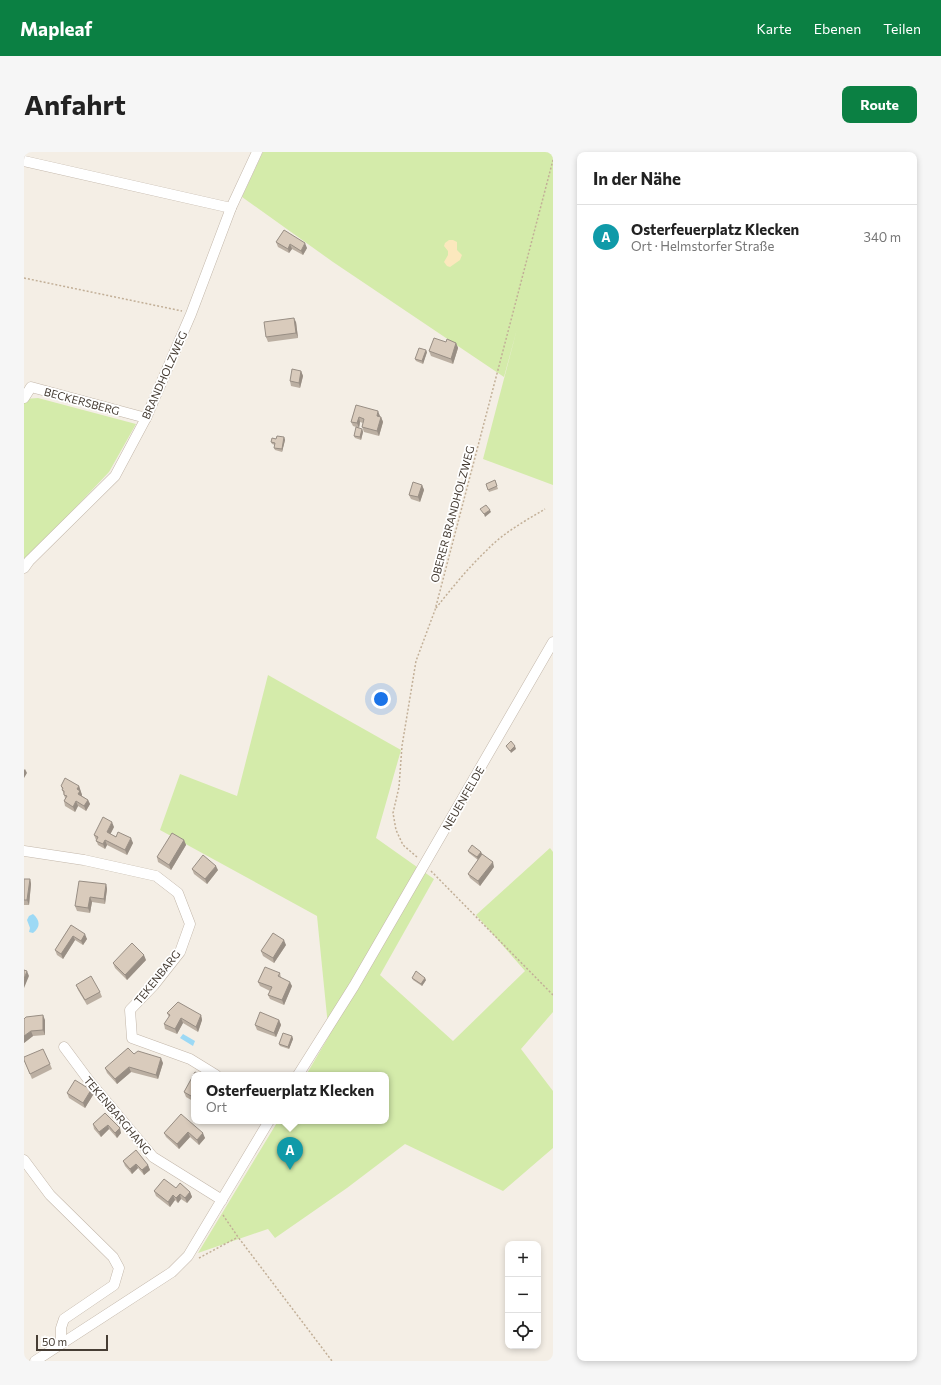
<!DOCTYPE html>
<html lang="de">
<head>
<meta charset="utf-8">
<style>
	:root { --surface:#fff; --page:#f6f6f6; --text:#222; --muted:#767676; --line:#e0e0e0; --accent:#0b8043 }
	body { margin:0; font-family:Commissioner,sans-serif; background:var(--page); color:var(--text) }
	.controls { position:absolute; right:12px; bottom:12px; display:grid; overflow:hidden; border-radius:8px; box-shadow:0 2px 6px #0003 }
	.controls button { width:36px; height:36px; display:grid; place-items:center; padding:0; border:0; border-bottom:1px solid var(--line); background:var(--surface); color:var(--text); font:20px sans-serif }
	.scale { position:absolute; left:12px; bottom:10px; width:72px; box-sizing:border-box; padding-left:4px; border:2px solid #463d34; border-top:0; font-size:11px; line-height:14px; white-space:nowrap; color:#463d34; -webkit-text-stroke:3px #fff; paint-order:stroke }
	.you { position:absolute; left:357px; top:547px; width:14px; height:14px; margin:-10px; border:3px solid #fff; border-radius:50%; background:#1a73e8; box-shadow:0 0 0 6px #1a73e833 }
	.badge { display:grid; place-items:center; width:26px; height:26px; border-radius:50%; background:var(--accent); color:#fff; font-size:13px; font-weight:700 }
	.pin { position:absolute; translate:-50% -33px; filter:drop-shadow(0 1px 2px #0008) }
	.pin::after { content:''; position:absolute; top:21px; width:14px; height:12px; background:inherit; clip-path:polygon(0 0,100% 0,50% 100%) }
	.popup { position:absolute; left:167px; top:920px; width:198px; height:52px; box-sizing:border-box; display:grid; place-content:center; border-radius:8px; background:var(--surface); filter:drop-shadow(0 1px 3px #0005); font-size:13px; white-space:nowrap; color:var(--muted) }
	.popup b { font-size:15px; color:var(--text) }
	.popup::after { content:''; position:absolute; left:50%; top:100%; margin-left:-8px; border:8px solid transparent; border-top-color:var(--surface) }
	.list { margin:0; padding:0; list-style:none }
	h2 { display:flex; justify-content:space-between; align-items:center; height:52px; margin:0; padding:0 16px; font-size:17px }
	h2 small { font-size:13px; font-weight:400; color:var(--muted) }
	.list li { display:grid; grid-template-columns:26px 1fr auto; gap:12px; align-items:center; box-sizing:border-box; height:64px; padding:0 16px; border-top:1px solid var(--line) }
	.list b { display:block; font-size:15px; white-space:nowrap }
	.list p { margin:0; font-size:13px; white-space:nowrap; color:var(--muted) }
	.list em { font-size:13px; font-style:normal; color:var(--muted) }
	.icon { flex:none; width:22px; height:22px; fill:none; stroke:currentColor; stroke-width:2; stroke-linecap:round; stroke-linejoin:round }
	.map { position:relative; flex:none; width:529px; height:1209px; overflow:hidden; border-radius:8px }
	header { display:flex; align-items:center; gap:24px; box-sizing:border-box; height:56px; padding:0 20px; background:var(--accent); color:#fff }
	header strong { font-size:19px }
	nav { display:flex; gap:22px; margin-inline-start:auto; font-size:14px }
	.intro { display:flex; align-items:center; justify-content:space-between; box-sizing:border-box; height:96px; padding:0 24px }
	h1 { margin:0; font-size:28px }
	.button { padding:10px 18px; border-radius:8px; background:var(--accent); color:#fff; font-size:14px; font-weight:700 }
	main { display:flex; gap:24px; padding:0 24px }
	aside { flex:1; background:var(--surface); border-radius:8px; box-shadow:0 2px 6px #0003 }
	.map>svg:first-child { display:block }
</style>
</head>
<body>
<header>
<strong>Mapleaf</strong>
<nav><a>Karte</a><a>Ebenen</a><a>Teilen</a></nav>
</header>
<div class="intro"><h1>Anfahrt</h1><a class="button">Route</a></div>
<main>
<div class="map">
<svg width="529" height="1209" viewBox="0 0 529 1209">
	<rect width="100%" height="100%" fill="#f4eee5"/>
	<g fill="#d4ebaa">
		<path d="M239 0H529V333L459 307 493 177 480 225 309 110 218 45Z"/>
		<path d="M14 246 112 272 85 320 0 410V247Z"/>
		<path d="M244 523 377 598 352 686 410 727 356 823 429 889 501 819 452 763 526 696 529 700V860L497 897 529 939V996L479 1039 381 992 323 1036 251 1086 244 1077 174 1101 254 969H362V923H282L305 884 293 764 136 678 156 622 213 644Z"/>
	</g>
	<path fill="#fbe8bd" d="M425 88H429L433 90V98L438 103 436 108 426 115 423 114 420 110 424 103V99L420 94 421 91Z"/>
	<g fill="#9cd9f5">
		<path d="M9 762C16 768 17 775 9 781L5 780 6 776 3 768 5 764Z"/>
		<path d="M159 882 171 889 169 894 156 886Z"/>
	</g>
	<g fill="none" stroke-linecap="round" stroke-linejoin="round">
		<defs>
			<g id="minor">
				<path d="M0 9 207 56"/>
				<path d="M0 246 7 235 122 266"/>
				<path d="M0 416 5 409 91 324 122 266 167 162 207 56 233 0"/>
				<path d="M0 699 60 708 132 724 154 741 166 772 156 800 130 833 106 858 108 886 166 907 192 923"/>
				<path d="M40 895 66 930 129 1005 198 1048"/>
				<path d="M274 923 330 834 529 490"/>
				<path d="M0 1008 26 1043 89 1105 95 1116 90 1133 40 1167 37 1176V1191"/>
				<path d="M11 1209 148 1120 164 1104 245 969"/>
			</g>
		</defs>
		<use href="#minor" stroke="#c3b7aa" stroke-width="11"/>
		<g stroke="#c2af97" stroke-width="1.5" stroke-dasharray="2 2" stroke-linecap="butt">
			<path d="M0 126 158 159"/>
			<path d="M412 456C428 436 444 416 463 398 479 381 501 369 521 357"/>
			<path d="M393 705 379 693 372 678 369 661 375 635 378 594 392 509 411 458 529 8"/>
			<path d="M407 719 529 843"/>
			<path d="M199 1063 214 1085 308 1209"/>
			<path d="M175 1106 214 1085"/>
		</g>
		<use href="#minor" stroke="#fff" stroke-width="10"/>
	</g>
	<g fill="#bbafa2">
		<path d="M252 90 283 96 279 103 268 97 265 101 254 95Z"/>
		<path d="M272 170 274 186 244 190 242 185Z"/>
		<path d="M422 190 432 191 434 196 429 212 407 204 405 199Z"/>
		<path d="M403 200 399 212 392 209 391 207Z"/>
		<path d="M277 219 279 224 276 236 267 234 266 229Z"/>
		<path d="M332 253 356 264V265H357L359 270 355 284 340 280 338 275 339 271 336 270 335 276 329 274 327 270Z"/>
		<path d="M338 277 339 280 337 288 331 286 330 284Z"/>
		<path d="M260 285 261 288 258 300 251 298 250 296 251 293 248 292 247 290 252 287Z"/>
		<path d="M471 328 474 337 465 340 462 332Z"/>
		<path d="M398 333 400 338 396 350 387 347 385 343Z"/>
		<path d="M37 634H55L58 643V644L64 648 66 652 62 659 54 654 51 660 41 654 40 649 41 646Z"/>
		<path d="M90 675 86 682 109 691 103 703 83 693 81 697 74 693 70 683Z"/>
		<path d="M160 688 162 693 147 718 134 710 133 705Z"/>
		<path d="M444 699 457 700 458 702 454 708 445 701Z"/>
		<path d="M470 715 456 734 446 726 444 722Z"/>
		<path d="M168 717 194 718 183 732 170 722Z"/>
		<path d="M0 727H6L7 732 5 753H0Z"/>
		<path d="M82 732 83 737 81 752 68 750 66 761 53 759 51 754Z"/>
		<path d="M47 773 63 787 59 793 51 788 39 807 33 803 31 798Z"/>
		<path d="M262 793 250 811 239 804 237 799Z"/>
		<path d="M122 808 103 828 91 816 89 811Z"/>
		<path d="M256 821 257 826 268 834 260 853 246 847 244 843 246 839 236 834 234 830Z"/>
		<path d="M388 826 402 828 398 834 389 828Z"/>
		<path d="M52 833 76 840 78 845 63 853 54 838Z"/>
		<path d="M143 861 177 863 178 868 174 880 159 871 153 882 141 877 140 872 145 865Z"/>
		<path d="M0 867 21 868V883L9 884 0 891Z"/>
		<path d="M255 868 257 873 252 885 233 878 231 873Z"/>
		<path d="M268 884 269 887 265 897 256 894 255 892Z"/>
		<path d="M110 902 139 911 134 927 107 920 93 932 83 921 81 916Z"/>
		<path d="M0 908 26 912 28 917 8 927Z"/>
		<path d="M170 923 169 949 162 945 160 940Z"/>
		<path d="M67 938 69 943 61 956 45 946 43 941Z"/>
		<path d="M81 961 97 981 93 986 85 977 77 985 70 977 69 972Z"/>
		<path d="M157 962 181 986 175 993 166 985 155 997 142 985 140 981Z"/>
		<path d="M99 1009 124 1013 126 1018 120 1023 114 1016 108 1022 101 1014Z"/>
		<path d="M152 1036 166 1040 168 1045 163 1051 157 1047 154 1051 151 1048 146 1055 132 1044 130 1039Z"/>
	</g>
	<g fill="#988e84">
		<path d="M281 91 283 96 279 103 277 99Z"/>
		<path d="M266 92 268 97 265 101 264 97Z"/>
		<path d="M270 166 272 170 274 186 272 181Z"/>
		<path d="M432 191 434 196 429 212 427 207Z"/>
		<path d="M402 198 403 200 399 212 398 209Z"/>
		<path d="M277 219 279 224 276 236 275 231Z"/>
		<path d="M354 259 356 264 354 269 353 264Z"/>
		<path d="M335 265 336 270 335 276 333 271Z"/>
		<path d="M357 265 359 270 355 284 353 279Z"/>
		<path d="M338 277 339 280 337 288 336 285Z"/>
		<path d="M260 285 261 288 258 300V297Z"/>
		<path d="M398 333 400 338 396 350 394 345Z"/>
		<path d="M466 358 467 360 461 365 460 362Z"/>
		<path d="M491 594 492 597 487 601 486 599Z"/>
		<path d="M1 617 3 621 0 626V618Z"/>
		<path d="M55 634 58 643 56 647 53 637Z"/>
		<path d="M64 648 66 652 62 659 60 654Z"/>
		<path d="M52 649 54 654 51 660 49 655Z"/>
		<path d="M88 670 90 675 85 685 83 680Z"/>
		<path d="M107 686 109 691 103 703 101 698Z"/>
		<path d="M81 688 83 693 81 697 79 692Z"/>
		<path d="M160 688 162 693 147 718 145 713Z"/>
		<path d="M457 700 458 702 454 708 453 705Z"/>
		<path d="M469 710 470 715 456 734 454 729Z"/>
		<path d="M192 714 194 718 183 732 181 727Z"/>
		<path d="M6 727 7 732 5 753 3 748Z"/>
		<path d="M82 732 83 737 81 752 80 747Z"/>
		<path d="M66 745 68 750 66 761 64 756Z"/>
		<path d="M61 782 63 787 59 793 57 789Z"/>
		<path d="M49 784 51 788 39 807 37 802Z"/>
		<path d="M260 788 262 793 250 811 249 806Z"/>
		<path d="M120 803 122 808 103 828 101 823Z"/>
		<path d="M3 819 5 824 0 836V827Z"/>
		<path d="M401 826 402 828 398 834 397 832Z"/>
		<path d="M266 830 268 834 260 853 258 848Z"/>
		<path d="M19 863 21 868V883L19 878Z"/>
		<path d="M177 863 178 868 174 880 172 875Z"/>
		<path d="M157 866 159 871 153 882 151 877Z"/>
		<path d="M255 868 257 873 252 885 250 881Z"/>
		<path d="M7 879 9 884 0 891V884Z"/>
		<path d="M268 884 269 887 265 897 264 895Z"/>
		<path d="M137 906 139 911 134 927 132 923Z"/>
		<path d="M105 915 107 920 93 932 91 927Z"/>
		<path d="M67 938 69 943 61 956 59 951Z"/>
		<path d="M170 939V947L169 949 167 944Z"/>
		<path d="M84 973 85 977 77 985 75 980Z"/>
		<path d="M96 976 97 981 93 986 91 981Z"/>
		<path d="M164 980 166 985 155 997 153 992Z"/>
		<path d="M179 981 181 986 175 993 173 988Z"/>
		<path d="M112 1012 114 1016 108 1022 106 1017Z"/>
		<path d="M124 1013 126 1018 120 1023 118 1018Z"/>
		<path d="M166 1040 168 1045 163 1051 161 1046Z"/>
		<path d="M156 1042 157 1047 154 1051 152 1046Z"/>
		<path d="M149 1043 151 1048 146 1055 144 1050Z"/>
	</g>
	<g fill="#d9cbbc" stroke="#988e84">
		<path d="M260 78 281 91 277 99 266 92 264 97 252 90Z"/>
		<path d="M270 166 272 181 242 185 240 170Z"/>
		<path d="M410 186 422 190 423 187 432 191 427 207 405 199Z"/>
		<path d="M395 196 402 198 398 209 391 207Z"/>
		<path d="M268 217 277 219 275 231 266 229Z"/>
		<path d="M332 253 354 259 353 264 357 265 353 279 338 275 340 267 335 265 333 271 327 270Z"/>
		<path d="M332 275 338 277 336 285 330 284Z"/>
		<path d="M253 284 260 285 258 297 250 296 251 291 247 290 248 286 252 287Z"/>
		<path d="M471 328 473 334 464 338 462 332Z"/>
		<path d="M389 330 398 333 394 345 385 343Z"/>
		<path d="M462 353 466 358 460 362 456 357Z"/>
		<path d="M487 589 491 594 486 599 482 594Z"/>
		<path d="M41 626 55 634 53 637 56 639 54 642 64 648 60 654 52 649 49 655 40 649 43 644 40 643V639L38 638 39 636 37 634Z"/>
		<path d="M79 665 88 670 83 680 92 685 94 680 107 686 101 698 81 688 79 692 72 689 74 685 70 683Z"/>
		<path d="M148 681 160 688 145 713 133 705Z"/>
		<path d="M448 693 457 700 453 705 444 699Z"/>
		<path d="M458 702 469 710 454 729 444 722Z"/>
		<path d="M179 703 192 714 181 727 168 717Z"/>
		<path d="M0 727H6L3 748H0Z"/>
		<path d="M55 729 82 732 80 747 66 745 64 756 51 754Z"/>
		<path d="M47 773 61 782 57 789 49 784 37 802 31 798Z"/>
		<path d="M249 781 260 788 249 806 237 799Z"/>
		<path d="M108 791 120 803 101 823 89 811Z"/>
		<path d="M241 815 256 821 254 824 266 830 258 848 244 843 248 835 234 830Z"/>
		<path d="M0 818 3 819 0 827Z"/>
		<path d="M392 819 401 826 397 832 388 826Z"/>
		<path d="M67 824 76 840 61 848 52 833Z"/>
		<path d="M154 850 177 863 172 875 157 866 151 877 140 872 146 863 143 861Z"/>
		<path d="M236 860 255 868 250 881 231 873Z"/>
		<path d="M19 863V878L7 879 0 884V867L2 865Z"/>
		<path d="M259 881 268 884 264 895 255 892Z"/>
		<path d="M104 896 110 902 114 899 137 906 132 923 105 915 91 927 81 916Z"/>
		<path d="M19 897 26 912 6 922 0 908V905Z"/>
		<path d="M171 920 177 923H170V939L167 944 160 940Z"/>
		<path d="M51 928 67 938 59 951 43 941Z"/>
		<path d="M81 961 96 976 91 981 84 973 75 980 69 972Z"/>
		<path d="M157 962 179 981 173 988 164 980 153 992 140 981Z"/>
		<path d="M112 998 124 1013 118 1018 112 1012 106 1017 99 1009Z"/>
		<path d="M140 1027 152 1036 156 1031 166 1040 161 1046 156 1042 152 1046 149 1043 144 1050 130 1039Z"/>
	</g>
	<g text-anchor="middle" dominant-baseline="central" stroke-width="3.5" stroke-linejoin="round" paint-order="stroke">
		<g font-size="11" fill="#463d34" stroke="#fff">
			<text transform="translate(140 223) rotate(-66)">BRANDHOLZWEG</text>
			<text transform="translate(58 249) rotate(15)">BECKERSBERG</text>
			<text transform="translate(428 362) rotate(-75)">OBERER BRANDHOLZWEG</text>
			<text transform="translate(439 646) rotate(-60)">NEUENFELDE</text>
			<text transform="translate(133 825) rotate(-51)">TEKENBARG</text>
			<text transform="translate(94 963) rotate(50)">TEKENBARGHANG</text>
		</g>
	</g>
</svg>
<div class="controls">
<button>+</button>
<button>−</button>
<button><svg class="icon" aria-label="locate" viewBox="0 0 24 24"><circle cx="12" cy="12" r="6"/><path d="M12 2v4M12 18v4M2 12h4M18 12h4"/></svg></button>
</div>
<div class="scale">50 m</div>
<div class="you"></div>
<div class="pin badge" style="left:266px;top:1018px;background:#0f9aa8">A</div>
<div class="popup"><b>Osterfeuerplatz Klecken</b>Ort</div>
</div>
<aside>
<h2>In der Nähe<small></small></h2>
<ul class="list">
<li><span class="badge" style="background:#0f9aa8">A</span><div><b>Osterfeuerplatz Klecken</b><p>Ort · Helmstorfer Straße</p></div><em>340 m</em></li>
</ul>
</aside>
</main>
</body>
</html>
